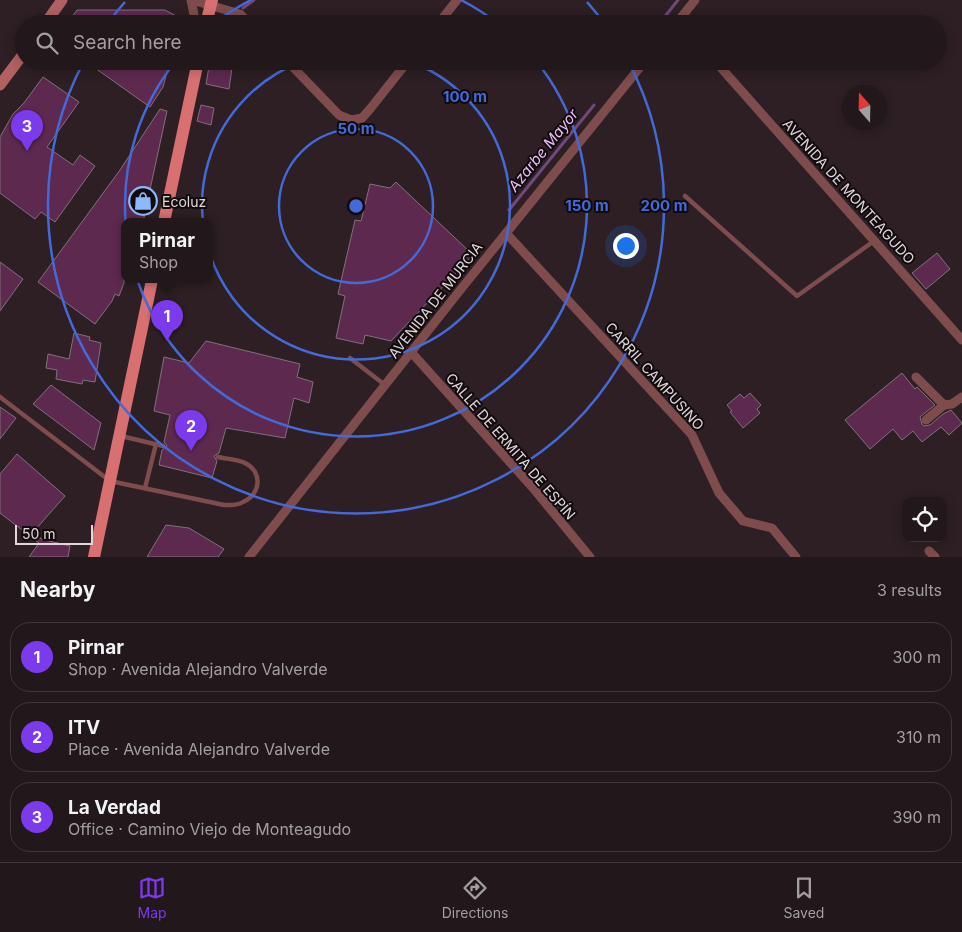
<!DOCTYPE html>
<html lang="en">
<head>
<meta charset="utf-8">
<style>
	:root { --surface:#22171a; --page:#2e2427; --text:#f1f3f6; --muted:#a29fa2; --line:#3f3639; --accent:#7c3aed }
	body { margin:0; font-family:Inter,sans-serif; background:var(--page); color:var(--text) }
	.controls { position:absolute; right:15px; bottom:15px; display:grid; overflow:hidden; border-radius:10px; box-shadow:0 2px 12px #0003 }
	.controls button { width:45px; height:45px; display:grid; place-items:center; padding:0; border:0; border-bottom:1px solid var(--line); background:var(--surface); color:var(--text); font:25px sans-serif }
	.compass { position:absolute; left:842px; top:85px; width:45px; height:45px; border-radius:50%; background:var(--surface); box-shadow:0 2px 12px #0003; rotate:340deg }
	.scale { position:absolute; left:15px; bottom:12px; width:78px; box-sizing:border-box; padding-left:5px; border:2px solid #e1d7da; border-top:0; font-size:14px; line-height:18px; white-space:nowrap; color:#e1d7da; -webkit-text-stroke:4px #110b0d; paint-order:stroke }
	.you { position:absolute; left:625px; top:245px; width:18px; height:18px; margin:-12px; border:4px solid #fff; border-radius:50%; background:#1a73e8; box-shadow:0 0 0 8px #1a73e833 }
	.badge { display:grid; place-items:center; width:32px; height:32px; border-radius:50%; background:var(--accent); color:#fff; font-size:16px; font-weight:700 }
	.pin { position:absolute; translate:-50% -41px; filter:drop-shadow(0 1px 2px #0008) }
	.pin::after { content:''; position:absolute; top:26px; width:18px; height:15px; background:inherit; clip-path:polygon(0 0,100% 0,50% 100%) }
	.popup { position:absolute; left:121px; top:218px; width:92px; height:65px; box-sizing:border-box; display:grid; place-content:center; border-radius:10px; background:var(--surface); filter:drop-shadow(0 1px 4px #0005); font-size:16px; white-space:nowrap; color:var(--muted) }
	.popup b { font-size:19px; color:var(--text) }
	.popup::after { content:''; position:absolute; left:50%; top:100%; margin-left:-10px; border:10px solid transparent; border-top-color:var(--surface) }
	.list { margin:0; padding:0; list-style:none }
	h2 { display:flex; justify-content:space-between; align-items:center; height:65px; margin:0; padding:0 20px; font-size:21px }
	h2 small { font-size:16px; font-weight:400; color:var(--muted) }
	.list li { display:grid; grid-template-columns:32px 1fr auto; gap:15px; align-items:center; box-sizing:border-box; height:70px; margin:0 10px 10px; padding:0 10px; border:1px solid var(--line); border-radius:20px }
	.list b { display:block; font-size:19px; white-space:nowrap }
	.list p { margin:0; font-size:16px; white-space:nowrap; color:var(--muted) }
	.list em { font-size:16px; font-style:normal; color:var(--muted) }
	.icon { flex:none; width:28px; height:28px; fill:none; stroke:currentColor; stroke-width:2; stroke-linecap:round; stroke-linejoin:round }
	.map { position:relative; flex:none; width:962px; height:557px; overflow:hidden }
	.search { position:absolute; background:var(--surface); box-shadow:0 2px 12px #0003; left:15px; right:15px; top:15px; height:55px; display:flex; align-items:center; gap:12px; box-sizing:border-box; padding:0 18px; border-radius:28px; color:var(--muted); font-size:19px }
	.sheet { height:305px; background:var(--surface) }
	nav { display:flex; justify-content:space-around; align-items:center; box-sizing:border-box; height:70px; border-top:1px solid var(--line); background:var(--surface); font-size:14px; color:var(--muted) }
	nav a { display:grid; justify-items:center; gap:2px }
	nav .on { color:var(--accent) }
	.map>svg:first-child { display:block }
</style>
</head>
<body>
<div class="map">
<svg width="962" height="557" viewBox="0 0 962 557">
	<rect width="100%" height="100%" fill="#2d1f23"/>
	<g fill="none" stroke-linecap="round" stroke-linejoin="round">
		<g stroke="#70487b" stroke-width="3">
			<path d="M243 8 254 0"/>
			<path d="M659 24 678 0"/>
			<path d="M509 210 594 105"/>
		</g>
	</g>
	<g fill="#5e294f" stroke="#80717b">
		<path d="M77 10H165L178 17 177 24H67Z"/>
		<path d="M85 61H170L163 87 150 107Z"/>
		<path d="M210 61H233L229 89 206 84Z"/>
		<path d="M43 77 79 102 47 147 73 165 80 155 95 166 55 222 41 212 35 219 0 193V137L13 114 24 103Z"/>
		<path d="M201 105 214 108 211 125 197 121Z"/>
		<path d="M160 109 167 111 143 222H124V283L119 296 115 294 112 301 95 324 38 282 120 170Z"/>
		<path d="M396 182 473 255 391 341 365 335 363 344 336 338 345 296 338 294 355 220 361 221 370 184 390 188Z"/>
		<path d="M937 253 950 269 926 289 912 273Z"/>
		<path d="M0 262 23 279 0 311Z"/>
		<path d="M74 333 90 337 89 340 101 343 95 382 83 380 82 384 56 379 57 370 46 368 48 354 69 359Z"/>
		<path d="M206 341 300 364 297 377 313 382 309 403 294 398 285 438 226 428 219 453 214 456 217 461 212 478 159 465 162 450 167 446 164 442 170 415 154 411 164 357 189 363Z"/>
		<path d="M902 373 915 389 917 387 935 405 920 417 922 424 924 426 930 425 943 414 951 410 962 423 949 435 941 427 922 442 913 431 902 440 893 429 870 449 845 420Z"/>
		<path d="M51 385 101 423 94 450 33 404Z"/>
		<path d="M750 393 761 405 757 409 760 413 743 428 730 412 732 411 727 405 740 394 744 398Z"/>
		<path d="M0 407 16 418 0 439Z"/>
		<path d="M17 454 65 496 35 530 41 539 70 546 68 557H29L39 543 0 513V474Z"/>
		<path d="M166 525 189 528 224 549 218 557H147Z"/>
	</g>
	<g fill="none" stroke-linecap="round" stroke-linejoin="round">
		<g stroke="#7e4c4c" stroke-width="4.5">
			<path d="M685 196 797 296 874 241"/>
			<path d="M350 358 385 385"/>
			<path d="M0 397 110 481 224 505C231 505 237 506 243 502 261 494 263 472 245 463 237 459 226 459 218 457"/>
			<path d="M121 436 163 446"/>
			<path d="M145 488 156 444"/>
		</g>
		<g stroke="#7e4c4c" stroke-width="9">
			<path d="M191 0 196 24"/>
			<path d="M192 0 240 14 250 24"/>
			<path d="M438 24 457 0"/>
			<path d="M676 24 695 0"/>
			<path d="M287 61 339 115 351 120 362 118 370 109 408 61"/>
			<path d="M715 61 962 340"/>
			<path d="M506 233 692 435 719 493 743 521 772 528 796 557"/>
			<path d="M411 352 533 488 590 557"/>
			<path d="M916 377 944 405"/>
			<path d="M926 420 944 405 952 404 962 397"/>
			<path d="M929 551 935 557"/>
			<path d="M249 557 461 289 645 61"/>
		</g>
		<g stroke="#b16162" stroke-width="11">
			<path d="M45 24 62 0"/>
			<path d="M0 85 24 53"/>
		</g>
		<g stroke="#d87072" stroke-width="12">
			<path d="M206 24 212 0"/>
			<path d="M164 222 198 61"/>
			<path d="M94 557 152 280"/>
		</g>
	</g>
	<g fill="none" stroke="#4469d8" stroke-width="2.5">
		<circle cx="356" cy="206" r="77"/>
		<path d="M409 61A154 154 0 1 1 303 61"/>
		<path d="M215 23A231 231 0 0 1 251 0M461 0A231 231 0 0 1 497 23M537 62A231 231 0 1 1 175 62"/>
		<path d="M108 23A308 308 0 0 1 125 2M587 2A308 308 0 0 1 604 23M628 61A308 308 0 1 1 84 61"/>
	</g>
	<defs>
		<symbol id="shop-ring" viewBox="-11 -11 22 22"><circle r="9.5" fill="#110b0d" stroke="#8cb9fc" stroke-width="1.5"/><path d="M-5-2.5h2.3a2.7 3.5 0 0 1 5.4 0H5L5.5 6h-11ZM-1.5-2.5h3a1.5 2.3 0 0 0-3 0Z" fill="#8cb9fc"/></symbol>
	</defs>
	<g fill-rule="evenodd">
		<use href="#shop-ring" x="127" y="185" width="32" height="32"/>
	</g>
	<g text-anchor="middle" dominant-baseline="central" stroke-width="4" stroke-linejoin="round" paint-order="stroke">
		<g font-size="14" fill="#e1d7da" stroke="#110b0d">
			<text transform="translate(849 191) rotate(48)">AVENIDA DE MONTEAGUDO</text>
			<text transform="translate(435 300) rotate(-52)">AVENIDA DE MURCIA</text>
			<text transform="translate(655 376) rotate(48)">CARRIL CAMPUSINO</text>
			<text transform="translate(511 446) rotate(49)">CALLE DE ERMITA DE ESPÍN</text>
		</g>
		<g font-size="14" fill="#e1d7da" stroke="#110b0d" text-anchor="start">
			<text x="162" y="201">Ecoluz</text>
		</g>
		<g font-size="15" font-style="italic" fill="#eebdfb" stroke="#110b0d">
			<text transform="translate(543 150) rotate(-51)">Azarbe Mayor</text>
		</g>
	</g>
	<circle cx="356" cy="206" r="8" fill="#4469d8" stroke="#110b0d" stroke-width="2.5"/>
	<g font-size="15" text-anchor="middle" font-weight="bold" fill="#4469d8" stroke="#110b0d" stroke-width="4" stroke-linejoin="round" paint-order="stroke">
		<text x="465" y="102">100 m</text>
		<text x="356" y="134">50 m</text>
		<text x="587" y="211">150 m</text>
		<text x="664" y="211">200 m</text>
	</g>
</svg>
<div class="controls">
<button><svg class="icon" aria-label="locate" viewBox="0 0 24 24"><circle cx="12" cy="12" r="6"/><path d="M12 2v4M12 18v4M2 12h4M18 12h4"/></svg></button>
</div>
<svg class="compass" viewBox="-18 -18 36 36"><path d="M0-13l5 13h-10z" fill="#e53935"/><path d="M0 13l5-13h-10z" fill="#a29fa2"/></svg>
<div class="scale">50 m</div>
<div class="you"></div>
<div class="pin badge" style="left:167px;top:341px">1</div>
<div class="popup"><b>Pirnar</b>Shop</div>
<div class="pin badge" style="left:191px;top:451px">2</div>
<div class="pin badge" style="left:27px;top:151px">3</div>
<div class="search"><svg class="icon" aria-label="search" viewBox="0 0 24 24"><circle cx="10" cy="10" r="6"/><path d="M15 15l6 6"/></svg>Search here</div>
</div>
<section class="sheet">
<h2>Nearby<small>3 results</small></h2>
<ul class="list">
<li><span class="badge">1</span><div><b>Pirnar</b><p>Shop · Avenida Alejandro Valverde</p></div><em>300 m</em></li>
<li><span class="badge">2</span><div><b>ITV</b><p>Place · Avenida Alejandro Valverde</p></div><em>310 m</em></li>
<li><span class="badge">3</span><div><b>La Verdad</b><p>Office · Camino Viejo de Monteagudo</p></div><em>390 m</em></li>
</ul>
</section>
<nav>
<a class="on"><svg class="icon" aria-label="map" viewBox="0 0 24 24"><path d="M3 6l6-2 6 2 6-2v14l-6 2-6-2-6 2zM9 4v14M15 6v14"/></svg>Map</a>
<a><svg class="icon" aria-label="directions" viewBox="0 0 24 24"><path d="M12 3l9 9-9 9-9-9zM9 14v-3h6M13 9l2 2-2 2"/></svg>Directions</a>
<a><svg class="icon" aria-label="saved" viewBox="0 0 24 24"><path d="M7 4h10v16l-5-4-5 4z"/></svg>Saved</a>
</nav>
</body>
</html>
